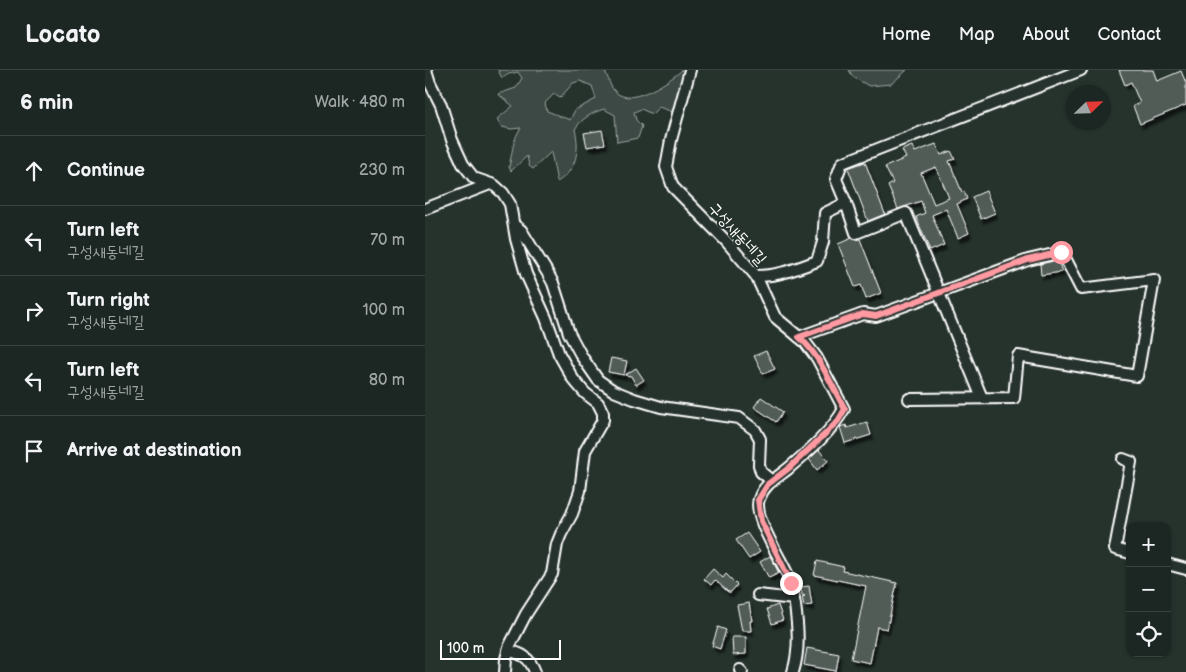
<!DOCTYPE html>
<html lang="en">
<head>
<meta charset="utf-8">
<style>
	:root { --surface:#1c2622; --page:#252e2a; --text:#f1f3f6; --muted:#a0a5a5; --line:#3a4340 }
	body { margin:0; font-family:"Balsamiq Sans","Poor Story",sans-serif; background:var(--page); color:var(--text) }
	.controls { position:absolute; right:15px; bottom:15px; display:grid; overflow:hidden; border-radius:10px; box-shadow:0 1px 4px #0004 }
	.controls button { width:45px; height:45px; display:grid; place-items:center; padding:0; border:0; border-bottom:1px solid var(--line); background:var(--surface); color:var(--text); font:25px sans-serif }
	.compass { position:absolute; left:641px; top:15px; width:45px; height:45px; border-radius:50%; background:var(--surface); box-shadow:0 1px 4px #0004; rotate:67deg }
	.scale { position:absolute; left:15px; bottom:12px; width:121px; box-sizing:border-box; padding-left:5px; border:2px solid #fff; border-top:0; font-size:14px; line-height:18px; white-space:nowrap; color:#fff; -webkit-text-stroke:4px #26332d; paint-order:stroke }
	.stop { position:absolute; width:15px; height:15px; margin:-11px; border:4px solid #ff9aa2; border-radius:50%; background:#fff }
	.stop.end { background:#ff9aa2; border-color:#fff; box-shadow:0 1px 5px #0008 }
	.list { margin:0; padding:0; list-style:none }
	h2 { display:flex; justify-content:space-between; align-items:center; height:65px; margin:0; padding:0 20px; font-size:21px }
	h2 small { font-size:16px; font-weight:400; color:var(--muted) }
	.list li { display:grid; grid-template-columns:32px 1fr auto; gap:15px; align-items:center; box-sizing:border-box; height:70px; padding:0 20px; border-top:1px solid var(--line) }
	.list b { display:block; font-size:19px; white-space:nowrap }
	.list p { margin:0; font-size:16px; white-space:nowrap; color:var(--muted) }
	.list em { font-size:16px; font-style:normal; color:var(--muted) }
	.icon { flex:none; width:28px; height:28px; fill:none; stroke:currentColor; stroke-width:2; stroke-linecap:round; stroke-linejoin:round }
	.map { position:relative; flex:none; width:761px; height:602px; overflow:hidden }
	header { display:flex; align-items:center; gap:30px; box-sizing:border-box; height:70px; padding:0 25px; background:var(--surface); border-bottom:1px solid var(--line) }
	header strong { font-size:24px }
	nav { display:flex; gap:28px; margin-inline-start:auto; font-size:18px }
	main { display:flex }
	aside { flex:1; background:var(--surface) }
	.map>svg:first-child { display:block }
</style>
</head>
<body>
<header>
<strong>Locato</strong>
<nav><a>Home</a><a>Map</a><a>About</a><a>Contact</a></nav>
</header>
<main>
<aside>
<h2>6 min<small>Walk · 480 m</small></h2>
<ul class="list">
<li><svg class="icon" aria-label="ahead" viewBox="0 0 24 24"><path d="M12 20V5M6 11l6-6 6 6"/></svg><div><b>Continue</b></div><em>230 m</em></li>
<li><svg class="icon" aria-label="left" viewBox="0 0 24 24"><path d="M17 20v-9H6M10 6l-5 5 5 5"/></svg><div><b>Turn left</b><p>구성새동네길</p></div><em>70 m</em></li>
<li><svg class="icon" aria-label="right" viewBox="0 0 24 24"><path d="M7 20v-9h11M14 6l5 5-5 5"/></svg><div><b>Turn right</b><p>구성새동네길</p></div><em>100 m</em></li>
<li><svg class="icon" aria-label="left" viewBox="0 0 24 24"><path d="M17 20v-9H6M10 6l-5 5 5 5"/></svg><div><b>Turn left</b><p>구성새동네길</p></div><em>80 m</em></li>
<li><svg class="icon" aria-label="arrive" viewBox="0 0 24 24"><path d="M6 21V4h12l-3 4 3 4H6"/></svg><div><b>Arrive at destination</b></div></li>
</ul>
</aside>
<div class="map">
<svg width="761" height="602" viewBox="0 0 761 602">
	<defs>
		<filter id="shadow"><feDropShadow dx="2.5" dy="4.5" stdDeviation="1" flood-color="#0009"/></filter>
	</defs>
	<rect width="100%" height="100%" fill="#26332d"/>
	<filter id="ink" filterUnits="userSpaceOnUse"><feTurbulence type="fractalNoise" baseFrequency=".02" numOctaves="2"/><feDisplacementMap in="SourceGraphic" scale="10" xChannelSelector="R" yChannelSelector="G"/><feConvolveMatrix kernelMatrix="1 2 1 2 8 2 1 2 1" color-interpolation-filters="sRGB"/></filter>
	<g filter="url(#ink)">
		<g fill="#3e4944" stroke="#9ea4a2" fill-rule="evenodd">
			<path d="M73 0H179C184 7 184 18 193 24 209 35 245 11 257 0L260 5 248 42 234 37 227 44 216 39 209 42 211 50 217 56 213 68 192 72 190 45 179 39C167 43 157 48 150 59 155 80 152 100 132 112L126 82 108 99 104 96 102 86 86 101 84 97C87 84 88 68 96 58L86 59 77 57 72 49 88 36 73 24 91 18 97 8 93 2 84 4 77 8ZM155 11 167 16 171 29 150 40 145 50 122 41 120 33 129 24 135 28 148 13Z"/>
			<path d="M424 0H482L466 14 444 16 428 7Z"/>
		</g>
		<g fill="#515c57" stroke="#fff" fill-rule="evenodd" filter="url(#shadow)">
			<path d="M694 0H728L732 11 756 1 761 13V35L715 54 708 36 715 33 706 12 700 15Z"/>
			<path d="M177 60 180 74 162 77 159 63Z"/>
			<path d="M511 74 516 85 526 81 530 89 524 91 537 122 539 121 542 129 532 134 544 163 533 168 521 139 507 145 519 175 505 181 491 147 500 143 496 131 473 139 463 116 468 113 460 97 481 88 477 80 487 76 490 82ZM511 97 524 128 509 134 496 103Z"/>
			<path d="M440 92 460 144 443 151 423 98Z"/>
			<path d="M561 121 570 143 556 149 547 127Z"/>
			<path d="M427 168 430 170 435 169 456 223 441 229 436 215 430 217 413 174Z"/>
			<path d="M633 190 637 202 616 205 615 194Z"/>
			<path d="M341 281 350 299 338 304 329 286Z"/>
			<path d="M186 288 202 291 199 305 183 302Z"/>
			<path d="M211 298 219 310 211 315 206 306 200 305Z"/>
			<path d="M336 327 358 342 351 352 329 337Z"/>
			<path d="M442 352 446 365 420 373 415 357 421 355 422 358Z"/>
			<path d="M394 380 403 391 392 400 384 389Z"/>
			<path d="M322 463 335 482 324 489 311 470Z"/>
			<path d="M345 486 354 503 344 508 335 492Z"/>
			<path d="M392 491 419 497 418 501 472 513 462 559 452 557 445 593 426 589 441 516 389 505Z"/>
			<path d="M288 499 298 508 301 504 312 515 306 522H303L290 510 286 515 279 509Z"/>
			<path d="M384 516 387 535 379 536 377 527 380 526 377 525 376 517Z"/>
			<path d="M324 533 327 551H325L326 561H317L312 535Z"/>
			<path d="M353 535 358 550 347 554 342 539Z"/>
			<path d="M293 557 301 560 295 579 287 576Z"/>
			<path d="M307 567H321V584L308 585Z"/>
			<path d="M382 578 414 584 411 601 379 595Z"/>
		</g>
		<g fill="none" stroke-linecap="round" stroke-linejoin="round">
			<defs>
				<g id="minor">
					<path d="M1 0 5 13 16 35 27 70 38 94 49 108 69 115 78 123 85 134 91 169 101 204 121 248 134 284 148 309 160 323 173 333 178 343V350L160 381 155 421 147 444 136 464 132 474 127 504 101 544 84 577 81 589 80 602"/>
					<path d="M265 0 246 70 241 97 248 117 301 171 331 206 350 247 380 272 392 288 419 339C407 361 385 380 365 397 354 407 339 413 334 429 327 447 359 493 366 512 368 519 368 527 370 535 373 558 375 579 368 602"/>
					<path d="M421 133 431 163 481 143 557 328"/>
					<path d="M0 139 65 114"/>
					<path d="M89 155 96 160 122 202 128 213 144 263 157 287 173 310 189 321 209 329 236 337 314 348 330 360 335 369 334 395 336 402 347 411"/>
					<path d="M331 206C353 206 371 199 392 191L398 172 400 143 421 133 411 109 417 93 656 0"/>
					<path d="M374 267 438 244 451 246 603 190 637 182 656 219 729 210 712 306 593 286 589 328 484 329"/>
					<path d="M698 389 706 392 690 479 705 483"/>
					<path d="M742 494 761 499"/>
					<path d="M333 525 369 529"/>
					<path d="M83 581C97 583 105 588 110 602"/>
					<path d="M315 600 317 602"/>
				</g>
			</defs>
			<use href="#minor" stroke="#fff" stroke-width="14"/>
			<use href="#minor" stroke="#26332d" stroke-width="10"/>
		</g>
	</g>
	<g fill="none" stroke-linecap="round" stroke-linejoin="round" filter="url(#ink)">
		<path stroke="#ff9aa2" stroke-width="6" d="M366 513 336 451 333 430 343 414 364 398 398 366 413 351 420 339C406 315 395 285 374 267L438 244 451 246 603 190 636 182"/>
	</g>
	<g text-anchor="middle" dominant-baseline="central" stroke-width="4" stroke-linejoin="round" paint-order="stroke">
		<g font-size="16" fill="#fff" stroke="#26332d">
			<text transform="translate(312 164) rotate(48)">구성새동네길</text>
		</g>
	</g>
</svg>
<div class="controls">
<button>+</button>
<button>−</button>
<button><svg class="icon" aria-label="locate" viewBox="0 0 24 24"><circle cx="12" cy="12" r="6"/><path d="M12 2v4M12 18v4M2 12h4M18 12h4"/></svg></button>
</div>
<svg class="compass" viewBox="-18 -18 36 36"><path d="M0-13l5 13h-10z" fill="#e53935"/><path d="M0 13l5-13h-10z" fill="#a0a5a5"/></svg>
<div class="scale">100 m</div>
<div class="stop" style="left:636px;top:182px"></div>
<div class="stop end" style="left:366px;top:513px"></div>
</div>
</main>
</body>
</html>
